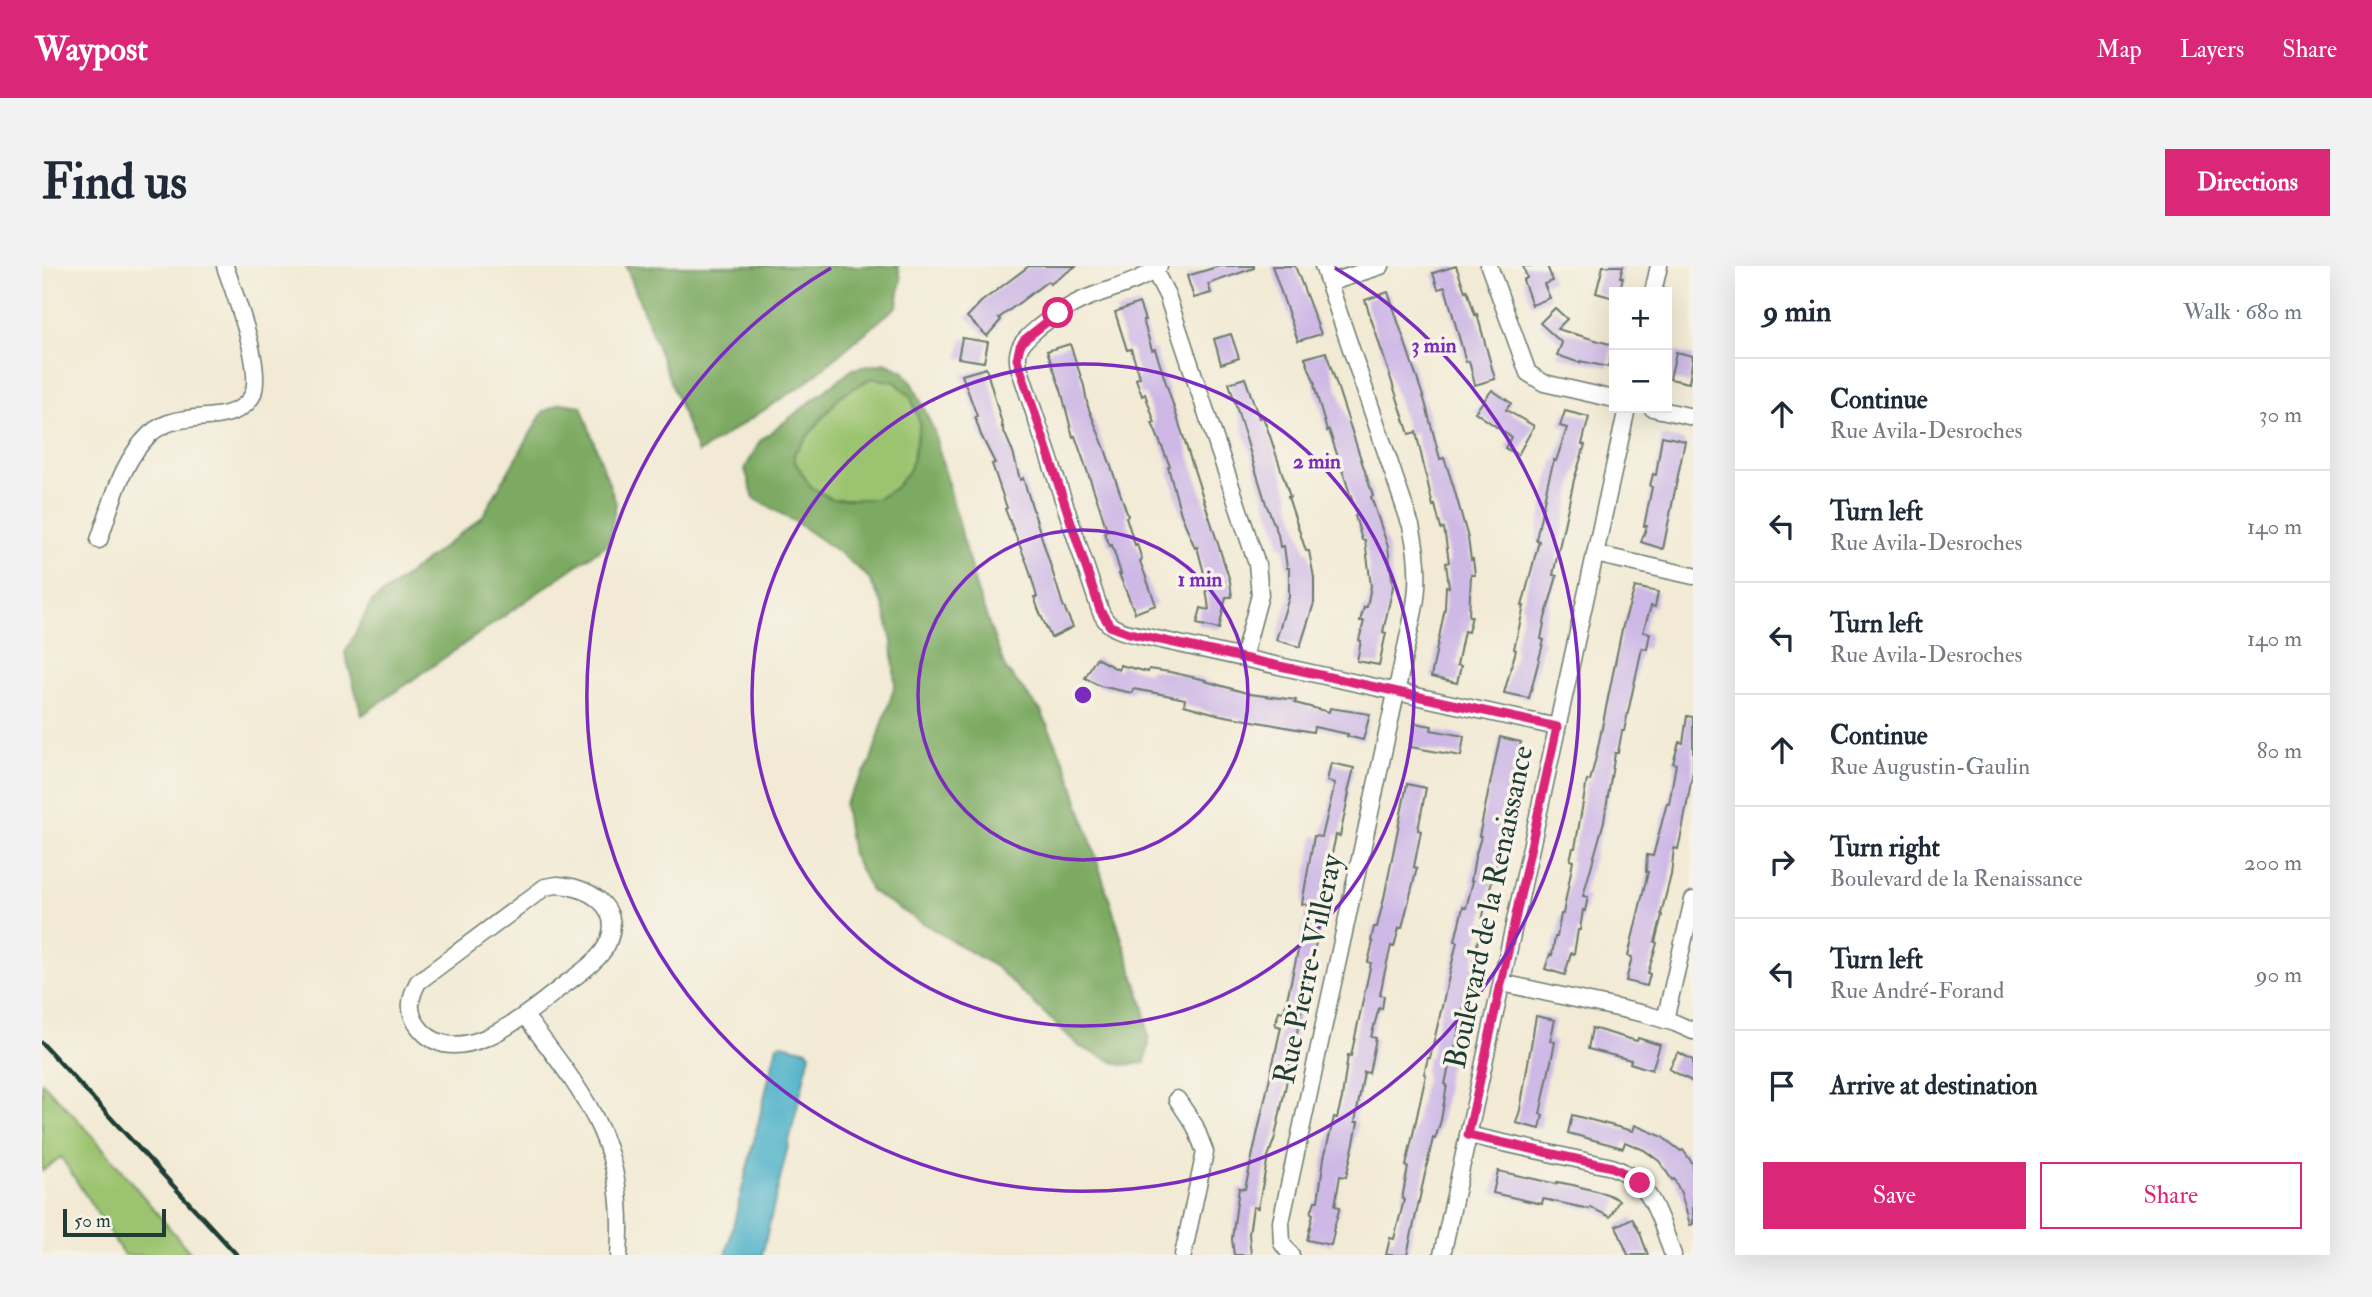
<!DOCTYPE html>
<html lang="en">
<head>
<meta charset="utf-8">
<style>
	:root { --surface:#fff; --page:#f2f2f3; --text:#1f2937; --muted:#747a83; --line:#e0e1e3; --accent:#db2777 }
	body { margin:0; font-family:"IM FELL Double Pica",serif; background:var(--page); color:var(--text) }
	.controls { position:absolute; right:21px; top:21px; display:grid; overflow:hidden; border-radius:0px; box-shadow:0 7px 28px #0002 }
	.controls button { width:63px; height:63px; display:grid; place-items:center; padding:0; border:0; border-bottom:2px solid var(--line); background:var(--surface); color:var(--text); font:35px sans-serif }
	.scale { position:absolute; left:21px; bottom:18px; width:103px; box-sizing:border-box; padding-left:7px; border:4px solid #1f3d34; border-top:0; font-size:19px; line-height:24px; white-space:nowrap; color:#1f3d34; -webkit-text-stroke:5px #f7f3e8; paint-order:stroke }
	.stop { position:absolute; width:21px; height:21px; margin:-16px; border:5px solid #db2777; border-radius:50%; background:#fff }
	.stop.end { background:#db2777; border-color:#fff; box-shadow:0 2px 7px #0008 }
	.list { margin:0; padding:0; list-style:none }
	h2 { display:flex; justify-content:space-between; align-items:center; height:91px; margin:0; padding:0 28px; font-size:30px }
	h2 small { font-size:23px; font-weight:400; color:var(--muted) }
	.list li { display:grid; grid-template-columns:46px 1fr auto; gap:21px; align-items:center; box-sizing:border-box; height:112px; padding:0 28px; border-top:2px solid var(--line) }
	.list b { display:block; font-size:26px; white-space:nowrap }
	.list p { margin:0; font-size:23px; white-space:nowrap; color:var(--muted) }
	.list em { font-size:23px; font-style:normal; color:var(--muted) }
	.actions { display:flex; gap:14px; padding:21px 28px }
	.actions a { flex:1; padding:16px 0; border:2px solid var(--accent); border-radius:0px; text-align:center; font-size:24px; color:var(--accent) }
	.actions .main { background:var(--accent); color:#fff }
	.icon { flex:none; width:38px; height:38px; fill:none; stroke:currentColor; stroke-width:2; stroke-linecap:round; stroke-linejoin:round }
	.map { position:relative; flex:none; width:1651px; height:989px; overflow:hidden; border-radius:0px }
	header { display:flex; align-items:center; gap:42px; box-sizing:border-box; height:98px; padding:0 35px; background:var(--accent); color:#fff }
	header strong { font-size:33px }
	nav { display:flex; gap:38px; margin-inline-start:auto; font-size:24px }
	.intro { display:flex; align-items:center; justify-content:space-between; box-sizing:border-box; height:168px; padding:0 42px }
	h1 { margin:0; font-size:49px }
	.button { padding:18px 32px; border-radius:0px; background:var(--accent); color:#fff; font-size:24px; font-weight:700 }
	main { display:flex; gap:42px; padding:0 42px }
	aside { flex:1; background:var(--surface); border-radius:0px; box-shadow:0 7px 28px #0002 }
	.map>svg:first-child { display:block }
</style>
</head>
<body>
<header>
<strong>Waypost</strong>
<nav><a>Map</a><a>Layers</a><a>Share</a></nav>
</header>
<div class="intro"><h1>Find us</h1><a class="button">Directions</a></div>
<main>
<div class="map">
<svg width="1651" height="989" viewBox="0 0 1651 989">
	<rect width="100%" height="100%" fill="#f7f3e8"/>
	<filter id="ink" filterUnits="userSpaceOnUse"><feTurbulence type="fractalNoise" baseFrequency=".0143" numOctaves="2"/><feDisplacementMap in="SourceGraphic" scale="14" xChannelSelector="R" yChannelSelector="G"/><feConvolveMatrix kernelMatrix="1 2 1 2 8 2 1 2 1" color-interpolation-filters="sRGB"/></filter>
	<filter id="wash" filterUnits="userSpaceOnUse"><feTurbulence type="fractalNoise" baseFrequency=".00686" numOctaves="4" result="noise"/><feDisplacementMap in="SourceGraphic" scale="28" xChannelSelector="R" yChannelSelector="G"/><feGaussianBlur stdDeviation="1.57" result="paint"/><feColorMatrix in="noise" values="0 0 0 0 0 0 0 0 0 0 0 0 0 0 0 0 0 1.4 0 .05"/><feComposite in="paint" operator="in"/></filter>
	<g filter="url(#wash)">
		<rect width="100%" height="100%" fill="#f2ead4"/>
		<g fill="#9cc470" stroke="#5e8052" stroke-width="2">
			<path d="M830 112 853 115 869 131 878 158 868 204 853 222 835 233H790L769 221 753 196 752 187 798 130Z"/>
			<path d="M0 816 49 868 150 989H82L19 891 0 905Z"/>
		</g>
		<g fill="#7daa62" stroke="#4e744b" stroke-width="2" fill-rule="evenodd">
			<path d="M584 0H856L859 13 855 40 762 118 656 187Z"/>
			<path d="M843 97 861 105 871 118 892 165 934 322 963 402 999 445 1026 504 1102 742 1107 776 1103 797 1079 799 1038 781 955 702 830 626 810 588 802 538 828 497 853 419 850 376 842 341 826 311 798 287 755 257 712 232 703 203 718 175 811 103ZM830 112 853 116 869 131 878 158 868 204 853 222 835 233H790L769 221 753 196 752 187 798 130Z"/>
			<path d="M519 137 539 140 574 237 567 277 320 449 303 387 329 337 440 251 501 146Z"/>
		</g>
		<path fill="#48b0c7" stroke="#34767e" stroke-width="2" d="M740 778 765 784 768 787 767 792 720 989H684L735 779Z"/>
		<g id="blocks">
			<g fill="#cdb8e6">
				<path d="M987 0H1034L1008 18 1006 15 957 52 959 54 945 70 925 51 939 36Z"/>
				<path d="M1178 0H1212V2L1166 18 1169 27 1152 32 1145 10Z"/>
				<path d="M1230 0H1253L1279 68 1256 75Z"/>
				<path d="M1414 0 1423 25 1425 24 1433 49 1435 48 1453 113 1433 119 1427 95 1424 96 1403 21 1396 23 1391 7Z"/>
				<path d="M1481 0H1505L1511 15 1502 18 1508 32 1490 39 1481 14 1485 12Z"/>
				<path d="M1561 0H1581L1578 11 1581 12 1577 26H1572V32L1554 27Z"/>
				<path d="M1346 26 1383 136 1398 193 1402 192 1411 219 1426 272 1429 294 1431 293 1433 309H1429L1427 350H1430L1426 366 1422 365 1415 399 1419 400 1415 417 1389 411 1403 342 1404 320 1407 321 1404 297 1407 296 1402 262 1399 263 1393 239 1391 240 1374 166 1367 168 1323 34Z"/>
				<path d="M1097 37 1103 54H1101L1110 84 1113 83 1188 315 1190 331H1184L1177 363 1155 358 1159 342 1167 344 1162 307 1155 281 1153 282 1139 248 1126 201 1128 200 1110 157H1113L1103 128 1100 130 1094 113 1098 111 1089 83 1085 84 1073 46Z"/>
				<path d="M1513 42 1525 53 1515 63 1571 79 1566 101 1538 95V97L1515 89 1520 77 1498 57Z"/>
				<path d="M1189 68 1197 92 1179 98 1172 73Z"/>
				<path d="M920 72 946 76 942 96 916 92Z"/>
				<path d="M1028 78 1042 120 1046 141 1063 183 1086 250 1084 251 1093 279 1095 278 1100 294 1098 295 1114 339 1093 347 1077 308H1079L1070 279 1068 280 1062 266 1065 265 1058 242 1033 170 1031 171 1019 124 1005 85Z"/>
				<path d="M1284 86 1331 230 1329 231 1346 281 1351 321 1341 366 1344 367 1337 399 1315 395 1319 375 1317 374 1322 355H1318L1322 341H1325L1329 320 1323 274H1320L1313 250 1315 249 1287 164 1285 165 1272 119 1273 118 1263 92Z"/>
				<path d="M1634 86 1651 90 1647 117 1628 113Z"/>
				<path d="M944 102 961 161H960L971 186 978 214 981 212 1021 339 1031 361 1009 372 997 345 992 331H995L986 300 963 243 965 242 950 198 953 197 939 169 933 151 935 150 920 109Z"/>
				<path d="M1203 112 1217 152 1221 151 1229 173 1248 231H1246L1264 285H1267L1272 312V337L1258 381 1234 374 1247 331V302H1245L1242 280 1238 281 1236 268 1224 238 1187 117Z"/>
				<path d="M1450 124 1469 137 1464 144 1492 160 1476 189 1463 182 1469 171 1433 146Z"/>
				<path d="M1523 145 1547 151 1540 178 1543 179 1532 214 1511 309 1515 310 1503 352 1499 373 1502 374 1487 432 1462 427 1474 384 1472 383 1482 340H1480L1497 275 1494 274 1506 216 1512 194 1514 195 1525 162 1518 160Z"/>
				<path d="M1620 170 1643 175 1621 283 1599 276 1605 260H1602L1610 221 1608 220 1611 208 1614 209Z"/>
				<path d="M1593 321 1616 326 1613 341 1609 340 1601 366 1608 367 1605 383 1600 382 1582 465H1580L1576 487H1573L1562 555 1541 630 1546 631 1543 645 1541 644 1538 664H1536L1532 688 1529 687 1523 709 1503 703 1508 688 1510 689 1513 671H1515L1519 648H1521L1531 595 1528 594 1531 582H1533L1545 514 1548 515 1554 491 1580 363Z"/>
				<path d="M1054 392 1077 404 1078 399 1106 406 1107 403 1128 406 1164 414 1163 415 1208 428 1254 434 1253 437 1287 446 1288 442 1328 448 1321 474 1305 470 1306 468 1272 461 1271 466 1178 449 1142 439 1143 433 1124 429 1091 423 1090 427 1058 420 1043 412Z"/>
				<path d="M1645 450 1651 451V505L1640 565 1636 583 1632 582 1629 609 1619 648 1620 649 1613 676 1615 677 1606 707 1608 708 1605 720 1584 715 1590 691 1586 690 1606 606H1604L1605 589 1611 590 1625 537 1627 538 1634 498 1631 497 1637 476 1641 477Z"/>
				<path d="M1373 457 1390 460 1389 464 1422 470 1419 490 1368 481Z"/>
				<path d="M1458 471 1479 476 1457 582 1459 583 1444 636 1412 787H1410L1403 818 1405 819 1399 854 1393 873 1391 872 1365 989H1344L1348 972 1352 973 1362 934 1360 933 1366 901 1364 900 1384 809 1382 808 1386 792H1388L1415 676 1413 675 1421 641 1424 642 1431 615H1429L1433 591 1439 571 1437 570Z"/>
				<path d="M1289 497 1312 502 1306 526 1307 527 1298 570 1294 569 1277 648H1280L1233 871 1226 891 1216 942 1211 941 1207 968 1209 989H1192L1190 973 1197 922 1203 923 1239 761 1233 759 1237 745 1242 746 1255 689 1266 639 1260 638 1272 570 1280 571 1293 517 1285 515Z"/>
				<path d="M1365 518 1384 522 1376 564 1379 565 1372 601 1375 602 1360 662H1357L1352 681 1349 680 1342 709 1338 729 1342 730 1340 743 1337 742 1329 771 1334 772 1327 807 1322 806 1313 856H1316L1312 877 1304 911 1298 910 1293 940 1298 941 1291 965 1292 966 1289 979 1265 974 1271 948 1269 947 1273 935H1276L1282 892 1292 851 1295 852 1300 832 1306 789 1309 790 1329 697 1326 696 1331 676 1329 675 1332 661H1335L1342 632Z"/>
				<path d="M1494 750 1513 754 1508 775 1513 776 1498 848 1501 849 1498 863 1474 857 1478 844Z"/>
				<path d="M1550 762 1595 775 1596 772 1618 779 1610 804 1588 797 1589 794 1546 783Z"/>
				<path d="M1636 786 1651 794V816L1627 803Z"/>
				<path d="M1530 849 1591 865 1593 859 1619 870 1639 885 1641 884 1651 898V958L1648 959 1639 927 1632 913 1630 914 1617 895 1602 884 1583 876 1581 882 1526 867Z"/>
				<path d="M1456 905 1515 918V916L1531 919 1565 928 1577 934 1568 951 1548 941 1547 943 1501 933 1500 938 1451 927Z"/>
				<path d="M1590 952 1598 967 1606 989H1586L1574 960Z"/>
			</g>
		</g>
	</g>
	<g filter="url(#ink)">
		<use href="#blocks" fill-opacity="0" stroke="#697a6c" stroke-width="2"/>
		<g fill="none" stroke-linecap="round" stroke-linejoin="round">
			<defs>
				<g id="minor">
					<path d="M1117 0C1099 16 1076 20 1053 29 1032 36 1015 47 997 61 983 73 972 81 977 101L1058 344C1064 359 1072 363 1087 367L1515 461"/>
					<path d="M1447 0 1486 107 1502 117 1572 133"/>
					<path d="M1112 4 1125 29 1215 298 1218 329 1201 392"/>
					<path d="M1287 17 1339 0"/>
					<path d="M1611 26 1617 0"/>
					<path d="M1610 142 1651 151"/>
					<path d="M57 274C70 238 79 195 108 168 127 151 150 153 174 150 188 148 203 143 210 130 223 103 192 28 183 0"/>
					<path d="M1553 288 1651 310"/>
					<path d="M515 619C545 620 580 640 567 674 560 694 535 709 518 722 485 748 413 810 376 760 365 745 368 731 376 716L495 627 503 621Z"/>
					<path d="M1460 717 1603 748 1633 757 1651 765"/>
					<path d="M483 750C546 833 585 879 577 989"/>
					<path d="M1623 754 1651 634"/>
					<path d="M1135 833 1153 860 1163 886 1141 989"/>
					<path d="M1426 869 1570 901C1610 915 1618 953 1631 989"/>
					<path d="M1249 989 1240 977 1239 956 1371 349C1378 319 1376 289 1369 260L1281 0"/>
					<path d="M1400 989 1585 142"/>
				</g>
			</defs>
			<use href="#minor" stroke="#697a6c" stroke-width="19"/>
			<use href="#minor" stroke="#fff" stroke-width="16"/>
			<path stroke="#1f3d34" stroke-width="4.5" d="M0 777 195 989"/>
		</g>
	</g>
	<g fill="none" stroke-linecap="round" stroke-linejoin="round" filter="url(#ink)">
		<path stroke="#db2777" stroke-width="9" d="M1016 47 982 74 978 80 975 93 1058 344 1068 360 1087 367 1515 461 1426 869 1570 901 1584 908 1598 917"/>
	</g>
	<g fill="none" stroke="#7b2cbf" stroke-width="3.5">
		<circle cx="1041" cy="429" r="165"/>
		<circle cx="1041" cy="429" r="331"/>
		<path d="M1293 2A496 496 0 1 1 789 2"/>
	</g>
	<g text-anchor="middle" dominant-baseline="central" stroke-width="7" stroke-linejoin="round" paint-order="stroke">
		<g font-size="30" fill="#1f3d34" stroke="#f7f3e8">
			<text transform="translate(1447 641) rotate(-78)">Boulevard de la Renaissance</text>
			<text transform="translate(1266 703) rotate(-78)">Rue Pierre-Villeray</text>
		</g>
	</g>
	<circle cx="1041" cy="429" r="10" fill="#7b2cbf" stroke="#f7f3e8" stroke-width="3.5"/>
	<g font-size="21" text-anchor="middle" font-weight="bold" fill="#7b2cbf" stroke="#f7f3e8" stroke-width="7" stroke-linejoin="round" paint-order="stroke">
		<text x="1392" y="86">3 min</text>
		<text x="1275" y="202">2 min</text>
		<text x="1158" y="320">1 min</text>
	</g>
</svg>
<div class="controls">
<button>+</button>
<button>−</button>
</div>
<div class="scale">50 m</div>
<div class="stop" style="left:1016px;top:47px"></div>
<div class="stop end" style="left:1598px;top:917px"></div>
</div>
<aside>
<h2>9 min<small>Walk · 680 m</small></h2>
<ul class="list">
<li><svg class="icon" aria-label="ahead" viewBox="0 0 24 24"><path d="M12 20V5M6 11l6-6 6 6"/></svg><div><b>Continue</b><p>Rue Avila-Desroches</p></div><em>30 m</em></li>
<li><svg class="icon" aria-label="left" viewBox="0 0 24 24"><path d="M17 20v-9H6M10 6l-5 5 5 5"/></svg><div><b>Turn left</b><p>Rue Avila-Desroches</p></div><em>140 m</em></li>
<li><svg class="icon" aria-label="left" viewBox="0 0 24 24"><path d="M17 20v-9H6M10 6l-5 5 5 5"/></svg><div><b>Turn left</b><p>Rue Avila-Desroches</p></div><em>140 m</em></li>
<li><svg class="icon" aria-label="ahead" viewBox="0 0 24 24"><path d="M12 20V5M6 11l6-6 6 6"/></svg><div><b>Continue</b><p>Rue Augustin-Gaulin</p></div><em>80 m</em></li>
<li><svg class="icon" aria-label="right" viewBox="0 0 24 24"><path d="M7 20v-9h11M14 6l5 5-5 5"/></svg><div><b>Turn right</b><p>Boulevard de la Renaissance</p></div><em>200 m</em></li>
<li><svg class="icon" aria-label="left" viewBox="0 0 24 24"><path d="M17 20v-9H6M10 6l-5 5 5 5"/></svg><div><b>Turn left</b><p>Rue André-Forand</p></div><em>90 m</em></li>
<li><svg class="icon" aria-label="arrive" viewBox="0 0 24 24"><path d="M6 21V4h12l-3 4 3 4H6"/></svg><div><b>Arrive at destination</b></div></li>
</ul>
<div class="actions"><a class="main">Save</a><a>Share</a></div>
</aside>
</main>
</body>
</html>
